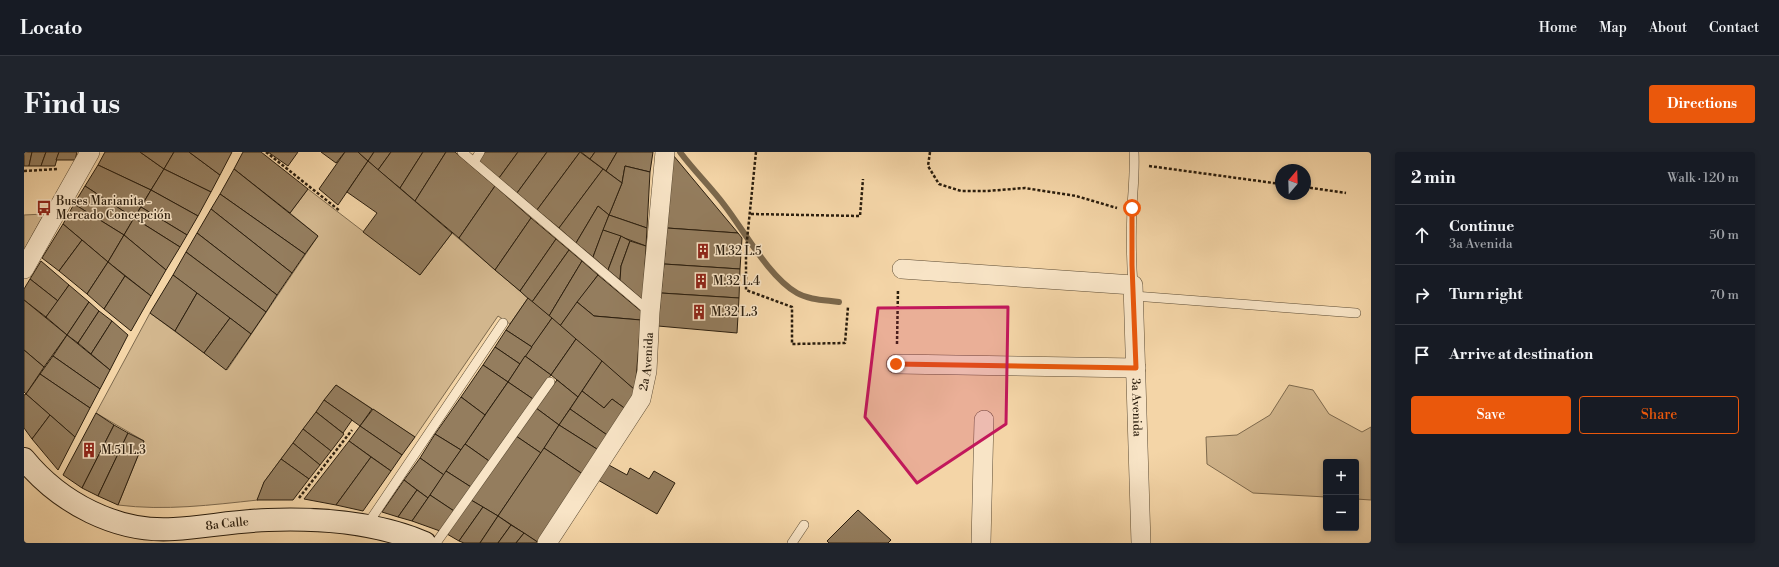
<!DOCTYPE html>
<html lang="en">
<head>
<meta charset="utf-8">
<style>
	:root { --surface:#171b24; --page:#20242c; --text:#f1f3f6; --muted:#9ea1a6; --line:#363941; --accent:#ea580c }
	body { margin:0; font-family:"Libre Bodoni",serif; background:var(--page); color:var(--text) }
	.controls { position:absolute; right:12px; bottom:12px; display:grid; overflow:hidden; border-radius:4px; box-shadow:0 2px 6px #0003 }
	.controls button { width:36px; height:36px; display:grid; place-items:center; padding:0; border:0; border-bottom:1px solid var(--line); background:var(--surface); color:var(--text); font:20px sans-serif }
	.compass { position:absolute; left:1251px; top:12px; width:36px; height:36px; border-radius:50%; background:var(--surface); box-shadow:0 2px 6px #0003; rotate:19deg }
	.stop { position:absolute; width:12px; height:12px; margin:-9px; border:3px solid #ea580c; border-radius:50%; background:#fff }
	.stop.end { background:#ea580c; border-color:#fff; box-shadow:0 1px 4px #0008 }
	.list { margin:0; padding:0; list-style:none }
	h2 { display:flex; justify-content:space-between; align-items:center; height:52px; margin:0; padding:0 16px; font-size:17px }
	h2 small { font-size:13px; font-weight:400; color:var(--muted) }
	.list li { display:grid; grid-template-columns:26px 1fr auto; gap:12px; align-items:center; box-sizing:border-box; height:60px; padding:0 16px; border-top:1px solid var(--line) }
	.list b { display:block; font-size:15px; white-space:nowrap }
	.list p { margin:0; font-size:13px; white-space:nowrap; color:var(--muted) }
	.list em { font-size:13px; font-style:normal; color:var(--muted) }
	.actions { display:flex; gap:8px; padding:12px 16px }
	.actions a { flex:1; padding:9px 0; border:1px solid var(--accent); border-radius:4px; text-align:center; font-size:14px; color:var(--accent) }
	.actions .main { background:var(--accent); color:#fff }
	.icon { flex:none; width:22px; height:22px; fill:none; stroke:currentColor; stroke-width:2; stroke-linecap:round; stroke-linejoin:round }
	.map { position:relative; flex:none; width:1347px; height:391px; overflow:hidden; border-radius:4px }
	header { display:flex; align-items:center; gap:24px; box-sizing:border-box; height:56px; padding:0 20px; background:var(--surface); border-bottom:1px solid var(--line) }
	header strong { font-size:19px }
	nav { display:flex; gap:22px; margin-inline-start:auto; font-size:14px }
	.intro { display:flex; align-items:center; justify-content:space-between; box-sizing:border-box; height:96px; padding:0 24px }
	h1 { margin:0; font-size:28px }
	.button { padding:10px 18px; border-radius:4px; background:var(--accent); color:#fff; font-size:14px; font-weight:700 }
	main { display:flex; gap:24px; padding:0 24px }
	aside { flex:1; background:var(--surface); border-radius:4px; box-shadow:0 2px 6px #0003 }
	.map>svg:first-child { display:block }
</style>
</head>
<body>
<header>
<strong>Locato</strong>
<nav><a>Home</a><a>Map</a><a>About</a><a>Contact</a></nav>
</header>
<div class="intro"><h1>Find us</h1><a class="button">Directions</a></div>
<main>
<div class="map">
<svg width="1347" height="391" viewBox="0 0 1347 391">
	<rect width="100%" height="100%" fill="#f4d5a7"/>
	<filter id="stains"><feTurbulence type="fractalNoise" baseFrequency=".005" numOctaves="4"/><feColorMatrix values="0 0 0 0 .2 0 0 0 0 .09 0 0 0 0 .02 0 0 0 .5 -.17"/></filter>
	<radialGradient id="worn" r=".72"><stop offset=".6" stop-color="#630" stop-opacity="0"/><stop offset="1" stop-color="#630" stop-opacity=".3"/></radialGradient>
	<g fill="#d2b68d" stroke="#7e6a4e">
		<path d="M284 37 396 123 428 81 504 146 486 172 474 164 391 285 312 233 240 330 234 348C187 353 141 359 94 353L120 289 72 261 126 161 203 218 294 84 266 61Z"/>
		<path d="M20 62 0 98V63Z"/>
		<path d="M1265 233 1289 238 1305 262 1338 280 1347 275V348L1332 347V310H1302V345L1229 341 1183 312 1182 285 1213 283 1246 263Z"/>
	</g>
	<g fill="none" stroke-linecap="round" stroke-linejoin="round">
		<path stroke="#7b674b" stroke-width="6" d="M656 0C670 19 687 35 701 54 721 80 745 125 773 141 785 148 801 148 815 150"/>
	</g>
	<g fill="#947d5e" stroke="#2b1e0e">
		<path d="M0 0H8L5 14H0Z"/>
		<path d="M8 0H22L17 14H5Z"/>
		<path d="M22 0H35L31 14H17Z"/>
		<path d="M35 0H53L51 8H32Z"/>
		<path d="M81 0H116L140 17 127 38 74 13Z"/>
		<path d="M116 0H150L140 17Z"/>
		<path d="M150 0H165L196 23 187 40 140 17Z"/>
		<path d="M165 0H208L196 23Z"/>
		<path d="M219 0H237L284 37 266 61 210 17Z"/>
		<path d="M244 0H274L264 14Z"/>
		<path d="M297 0H321L312 11Z"/>
		<path d="M321 0H334L344 9 314 53 295 37Z"/>
		<path d="M334 0H350L344 9Z"/>
		<path d="M350 0H367L354 18 344 9Z"/>
		<path d="M367 0H399L376 36 354 18Z"/>
		<path d="M399 0H422L391 49 376 36Z"/>
		<path d="M422 0H431L471 34 435 86 391 49Z"/>
		<path d="M461 0H494L475 26 455 9Z"/>
		<path d="M494 0H523L493 41 475 26Z"/>
		<path d="M523 0H556L513 58 493 41Z"/>
		<path d="M556 0 579 17 535 76 513 58Z"/>
		<path d="M557 0H571L566 7Z"/>
		<path d="M571 0H593L582 19 566 7Z"/>
		<path d="M593 0H629L626 20 601 14 598 31 582 19Z"/>
		<path d="M649 3 714 81 643 76Z"/>
		<path d="M344 9 428 81 396 123 339 80 353 61 323 40Z"/>
		<path d="M74 13 127 38 110 66 61 34Z"/>
		<path d="M601 14 626 20 623 76 585 63 598 31Z"/>
		<path d="M140 17 187 40 174 64 127 38Z"/>
		<path d="M210 17 294 84 281 102 196 42Z"/>
		<path d="M579 17 598 31 585 63 574 54 552 91 535 76Z"/>
		<path d="M61 34 110 66 100 83 50 52Z"/>
		<path d="M471 34 507 66 471 118 435 86Z"/>
		<path d="M127 38 174 64 163 83 117 55Z"/>
		<path d="M196 42 281 102 268 121 187 57Z"/>
		<path d="M50 52 100 83 84 110 39 72Z"/>
		<path d="M574 54 585 63 569 105 552 91Z"/>
		<path d="M117 55 163 83 156 95 110 66Z"/>
		<path d="M187 57 268 121 253 143 173 81Z"/>
		<path d="M585 63 623 76 622 94 579 78Z"/>
		<path d="M110 66 156 95 142 118 100 83Z"/>
		<path d="M507 66 532 87 496 139 471 118Z"/>
		<path d="M39 72 58 88 35 119 18 106Z"/>
		<path d="M643 76 714 81 718 86 716 117 640 112Z"/>
		<path d="M579 78 597 84 584 118 569 105Z"/>
		<path d="M173 81 253 143 242 160 162 100Z"/>
		<path d="M100 83 142 118 127 144 84 110Z"/>
		<path d="M597 84 606 89 597 114 596 128 584 118Z"/>
		<path d="M532 87 545 98 508 150 496 139Z"/>
		<path d="M58 88 84 110 63 142 35 119Z"/>
		<path d="M606 89 622 94 619 148 596 128 597 114Z"/>
		<path d="M545 98 558 109 525 164 508 150Z"/>
		<path d="M162 100 242 160 227 182 149 123Z"/>
		<path d="M17 109 45 133 34 149 6 127Z"/>
		<path d="M558 109 574 123 536 174 525 164Z"/>
		<path d="M84 110 101 124 80 157 63 142Z"/>
		<path d="M640 112 716 117 715 146 637 141Z"/>
		<path d="M149 123 173 141 151 179 126 161Z"/>
		<path d="M574 123 618 160 617 168 570 164 553 150Z"/>
		<path d="M101 124 127 144 107 179 80 157Z"/>
		<path d="M6 127 34 149 22 165 0 148V137Z"/>
		<path d="M45 133 65 150 43 183 22 165Z"/>
		<path d="M173 141 206 166 180 201 151 179Z"/>
		<path d="M637 141 715 146 713 181 634 174Z"/>
		<path d="M504 146 528 166 508 195 482 178Z"/>
		<path d="M0 148 43 183 20 215 0 198Z"/>
		<path d="M65 150 75 159 54 191 43 183Z"/>
		<path d="M553 150 570 164 617 168 611 238 536 174Z"/>
		<path d="M75 159 88 169 67 202 54 191Z"/>
		<path d="M206 166 227 182 202 218 180 201Z"/>
		<path d="M528 166 552 187 527 223 501 204Z"/>
		<path d="M88 169 104 183 86 218 67 202Z"/>
		<path d="M482 178 508 195 496 212 471 195Z"/>
		<path d="M43 183 86 218 76 237 29 204Z"/>
		<path d="M552 187 578 209 554 245 527 223Z"/>
		<path d="M471 195 496 212 484 230 459 213Z"/>
		<path d="M0 198 20 215 2 242 0 240Z"/>
		<path d="M29 204 76 237 66 256 16 222Z"/>
		<path d="M501 204 527 223 509 247 484 230Z"/>
		<path d="M578 209 611 238 603 258 588 247 580 256 558 239Z"/>
		<path d="M459 213 484 230 461 263 437 245Z"/>
		<path d="M16 222 66 256 51 285 2 242Z"/>
		<path d="M533 228 554 245 535 273 512 256Z"/>
		<path d="M484 230 509 247 465 309 441 292Z"/>
		<path d="M312 233 348 257 336 274 300 248Z"/>
		<path d="M558 239 580 256 588 247 603 258 586 285 546 257Z"/>
		<path d="M2 242 26 263 8 287 0 276V243Z"/>
		<path d="M437 245 461 263 437 298 411 282Z"/>
		<path d="M300 248 328 268 319 281 292 260Z"/>
		<path d="M512 256 535 273 517 301 492 284Z"/>
		<path d="M349 257 391 285 378 303 336 274Z"/>
		<path d="M546 257 586 285 576 299 535 273Z"/>
		<path d="M292 260 320 282 307 299 279 277Z"/>
		<path d="M72 261 90 273 58 336 39 323Z"/>
		<path d="M26 263 51 285 34 318 8 287Z"/>
		<path d="M90 273 104 281 74 344 58 336Z"/>
		<path d="M535 273 576 299 560 323 520 296Z"/>
		<path d="M336 274 378 303 367 319 325 289Z"/>
		<path d="M279 277 307 299 296 313 269 291Z"/>
		<path d="M104 281 120 289 94 353 74 344Z"/>
		<path d="M411 282 437 298 420 323 396 306Z"/>
		<path d="M492 284 517 301 474 364 447 348Z"/>
		<path d="M325 289 347 305 312 353 280 347Z"/>
		<path d="M269 291 296 313 285 327 257 307Z"/>
		<path d="M441 292 465 309 447 335 422 319Z"/>
		<path d="M520 296 560 323 515 391 474 364Z"/>
		<path d="M347 305 367 319 339 359 312 353Z"/>
		<path d="M396 306 420 323 404 346 380 328Z"/>
		<path d="M257 307 285 327 269 348H233L240 330Z"/>
		<path d="M583 312 603 323 606 316 625 327 630 319 651 331 633 362 574 328Z"/>
		<path d="M422 319 447 335 430 359 406 343Z"/>
		<path d="M380 328 393 338 374 365 358 360Z"/>
		<path d="M393 338 404 346 388 369 374 365Z"/>
		<path d="M406 343 430 359 416 379 388 369Z"/>
		<path d="M447 348 459 355 435 389 423 382Z"/>
		<path d="M459 355 474 364 456 391H440L435 389Z"/>
		<path d="M834 358 867 388 864 391H805L803 389Z"/>
		<path d="M474 364 487 373 474 391H456Z"/>
		<path d="M487 373 500 381 492 391H474Z"/>
		<path d="M500 381 515 391H492Z"/>
	</g>
	<g fill="none" stroke-linecap="round" stroke-linejoin="round">
		<defs>
			<g id="lane">
				<path d="M438 0 626 160"/>
				<path d="M450 10 456 0"/>
				<path d="M1109 133C1107 107 1107 81 1108 55 1109 37 1111 19 1110 0"/>
				<path d="M1110 144 1332 161"/>
				<path d="M343 373 479 171"/>
				<path d="M412 391 526 230"/>
				<path d="M768 391 780 373"/>
			</g>
			<g id="street">
				<path d="M0 117 66 0"/>
				<path id="s1" d="M878 117 1109 133 1117 391"/>
				<path d="M872 212 1112 216"/>
				<path id="s2" d="M523 391 617 247 623 219 626 160 641 0"/>
				<path d="M957 391 960 268"/>
			</g>
			<g id="secondary">
				<path id="s3" d="M0 307C36 351 93 381 150 377 181 375 212 369 244 368 296 366 352 370 401 391"/>
			</g>
		</defs>
		<use href="#lane" stroke="#5d4c34" stroke-width="10"/>
		<use href="#street" stroke="#5d4c34" stroke-width="20"/>
		<use href="#secondary" stroke="#2b1e0e" stroke-width="24"/>
		<g stroke="#2b1e0e" stroke-width="2.5" stroke-dasharray="3 2" stroke-linecap="butt">
			<path d="M242 0 316 59"/>
			<path d="M732 0 722 98V138L768 155V192L821 191 824 155"/>
			<path d="M906 0 904 14 915 32 937 39H963L1001 36 1052 44 1093 56"/>
			<path d="M1125 14 1257 32"/>
			<path d="M0 19 34 17"/>
			<path d="M1281 35 1322 41"/>
			<path d="M727 62 836 64 839 27"/>
			<path d="M873 192 874 137"/>
			<path d="M275 346 328 278"/>
		</g>
		<use href="#lane" stroke="#f8e4c6" stroke-width="9"/>
		<use href="#street" stroke="#f8e4c6" stroke-width="19"/>
		<use href="#secondary" stroke="#f8e4c6" stroke-width="22"/>
	</g>
	<g fill="none" stroke-linecap="round" stroke-linejoin="round">
		<path stroke="#ea580c" stroke-width="5" d="M872 212 1112 216 1108 113V56"/>
	</g>
	<path fill="#c2185b" fill-opacity="0.2" stroke="#c2185b" stroke-width="3" stroke-linejoin="round" d="M984 155 982 272 893 331 841 265 854 156Z"/>
	<defs>
		<symbol id="bus-bare" viewBox="-9 -9 18 18"><path d="M-5-6H5V4H4V6H2V4H-2V6H-4V4H-5ZM-3.5-4V0h7V-4ZM-3.5 1.2v1.5H-2V1.2ZM2 1.2v1.5H3.5V1.2Z" fill="#8f2418" stroke="#f8e4c6" stroke-width="2.5" paint-order="stroke"/></symbol>
		<symbol id="building-bare" viewBox="-9 -9 18 18"><path d="M-4-6H4V6H1V3H-1V6H-4ZM-2.5-4.3h1.7v1.8h-1.7ZM.8-4.3h1.7v1.8H.8ZM-2.5-1h1.7V.8h-1.7ZM.8-1h1.7V.8H.8Z" fill="#8f2418" stroke="#f8e4c6" stroke-width="2.5" paint-order="stroke"/></symbol>
	</defs>
	<g fill-rule="evenodd">
		<use href="#bus-bare" x="9" y="45" width="22" height="22"/>
		<use href="#building-bare" x="668" y="88" width="22" height="22"/>
		<use href="#building-bare" x="666" y="118" width="22" height="22"/>
		<use href="#building-bare" x="664" y="149" width="22" height="22"/>
		<use href="#building-bare" x="54" y="287" width="22" height="22"/>
	</g>
	<g text-anchor="middle" dominant-baseline="central" stroke-width="3" stroke-linejoin="round" paint-order="stroke">
		<g font-size="12" fill="#2b1e0e" stroke="#f8e4c6" text-anchor="start">
			<text x="32" y="49">Buses Marianita -<tspan x="32" dy="14">Mercado Concepción</tspan></text>
			<text x="691" y="99">M.32 L.5</text>
			<text x="689" y="129">M.32 L.4</text>
			<text x="687" y="160">M.32 L.3</text>
			<text x="77" y="298">M.51 L.3</text>
		</g>
		<g font-size="12" fill="#2b1e0e" stroke="#f8e4c6">
			<text stroke="none"><textPath href="#s2" startOffset="210">2a Avenida</textPath></text>
			<text stroke="none"><textPath href="#s1" startOffset="354">3a Avenida</textPath></text>
			<text stroke="none"><textPath href="#s3" startOffset="225">8a Calle</textPath></text>
		</g>
	</g>
	<rect width="100%" height="100%" filter="url(#stains)"/>
	<rect width="100%" height="100%" fill="url(#worn)"/>
</svg>
<div class="controls">
<button>+</button>
<button>−</button>
</div>
<svg class="compass" viewBox="-18 -18 36 36"><path d="M0-13l5 13h-10z" fill="#e53935"/><path d="M0 13l5-13h-10z" fill="#9ea1a6"/></svg>
<div class="stop" style="left:1108px;top:56px"></div>
<div class="stop end" style="left:872px;top:212px"></div>
</div>
<aside>
<h2>2 min<small>Walk · 120 m</small></h2>
<ul class="list">
<li><svg class="icon" aria-label="ahead" viewBox="0 0 24 24"><path d="M12 20V5M6 11l6-6 6 6"/></svg><div><b>Continue</b><p>3a Avenida</p></div><em>50 m</em></li>
<li><svg class="icon" aria-label="right" viewBox="0 0 24 24"><path d="M7 20v-9h11M14 6l5 5-5 5"/></svg><div><b>Turn right</b></div><em>70 m</em></li>
<li><svg class="icon" aria-label="arrive" viewBox="0 0 24 24"><path d="M6 21V4h12l-3 4 3 4H6"/></svg><div><b>Arrive at destination</b></div></li>
</ul>
<div class="actions"><a class="main">Save</a><a>Share</a></div>
</aside>
</main>
</body>
</html>
